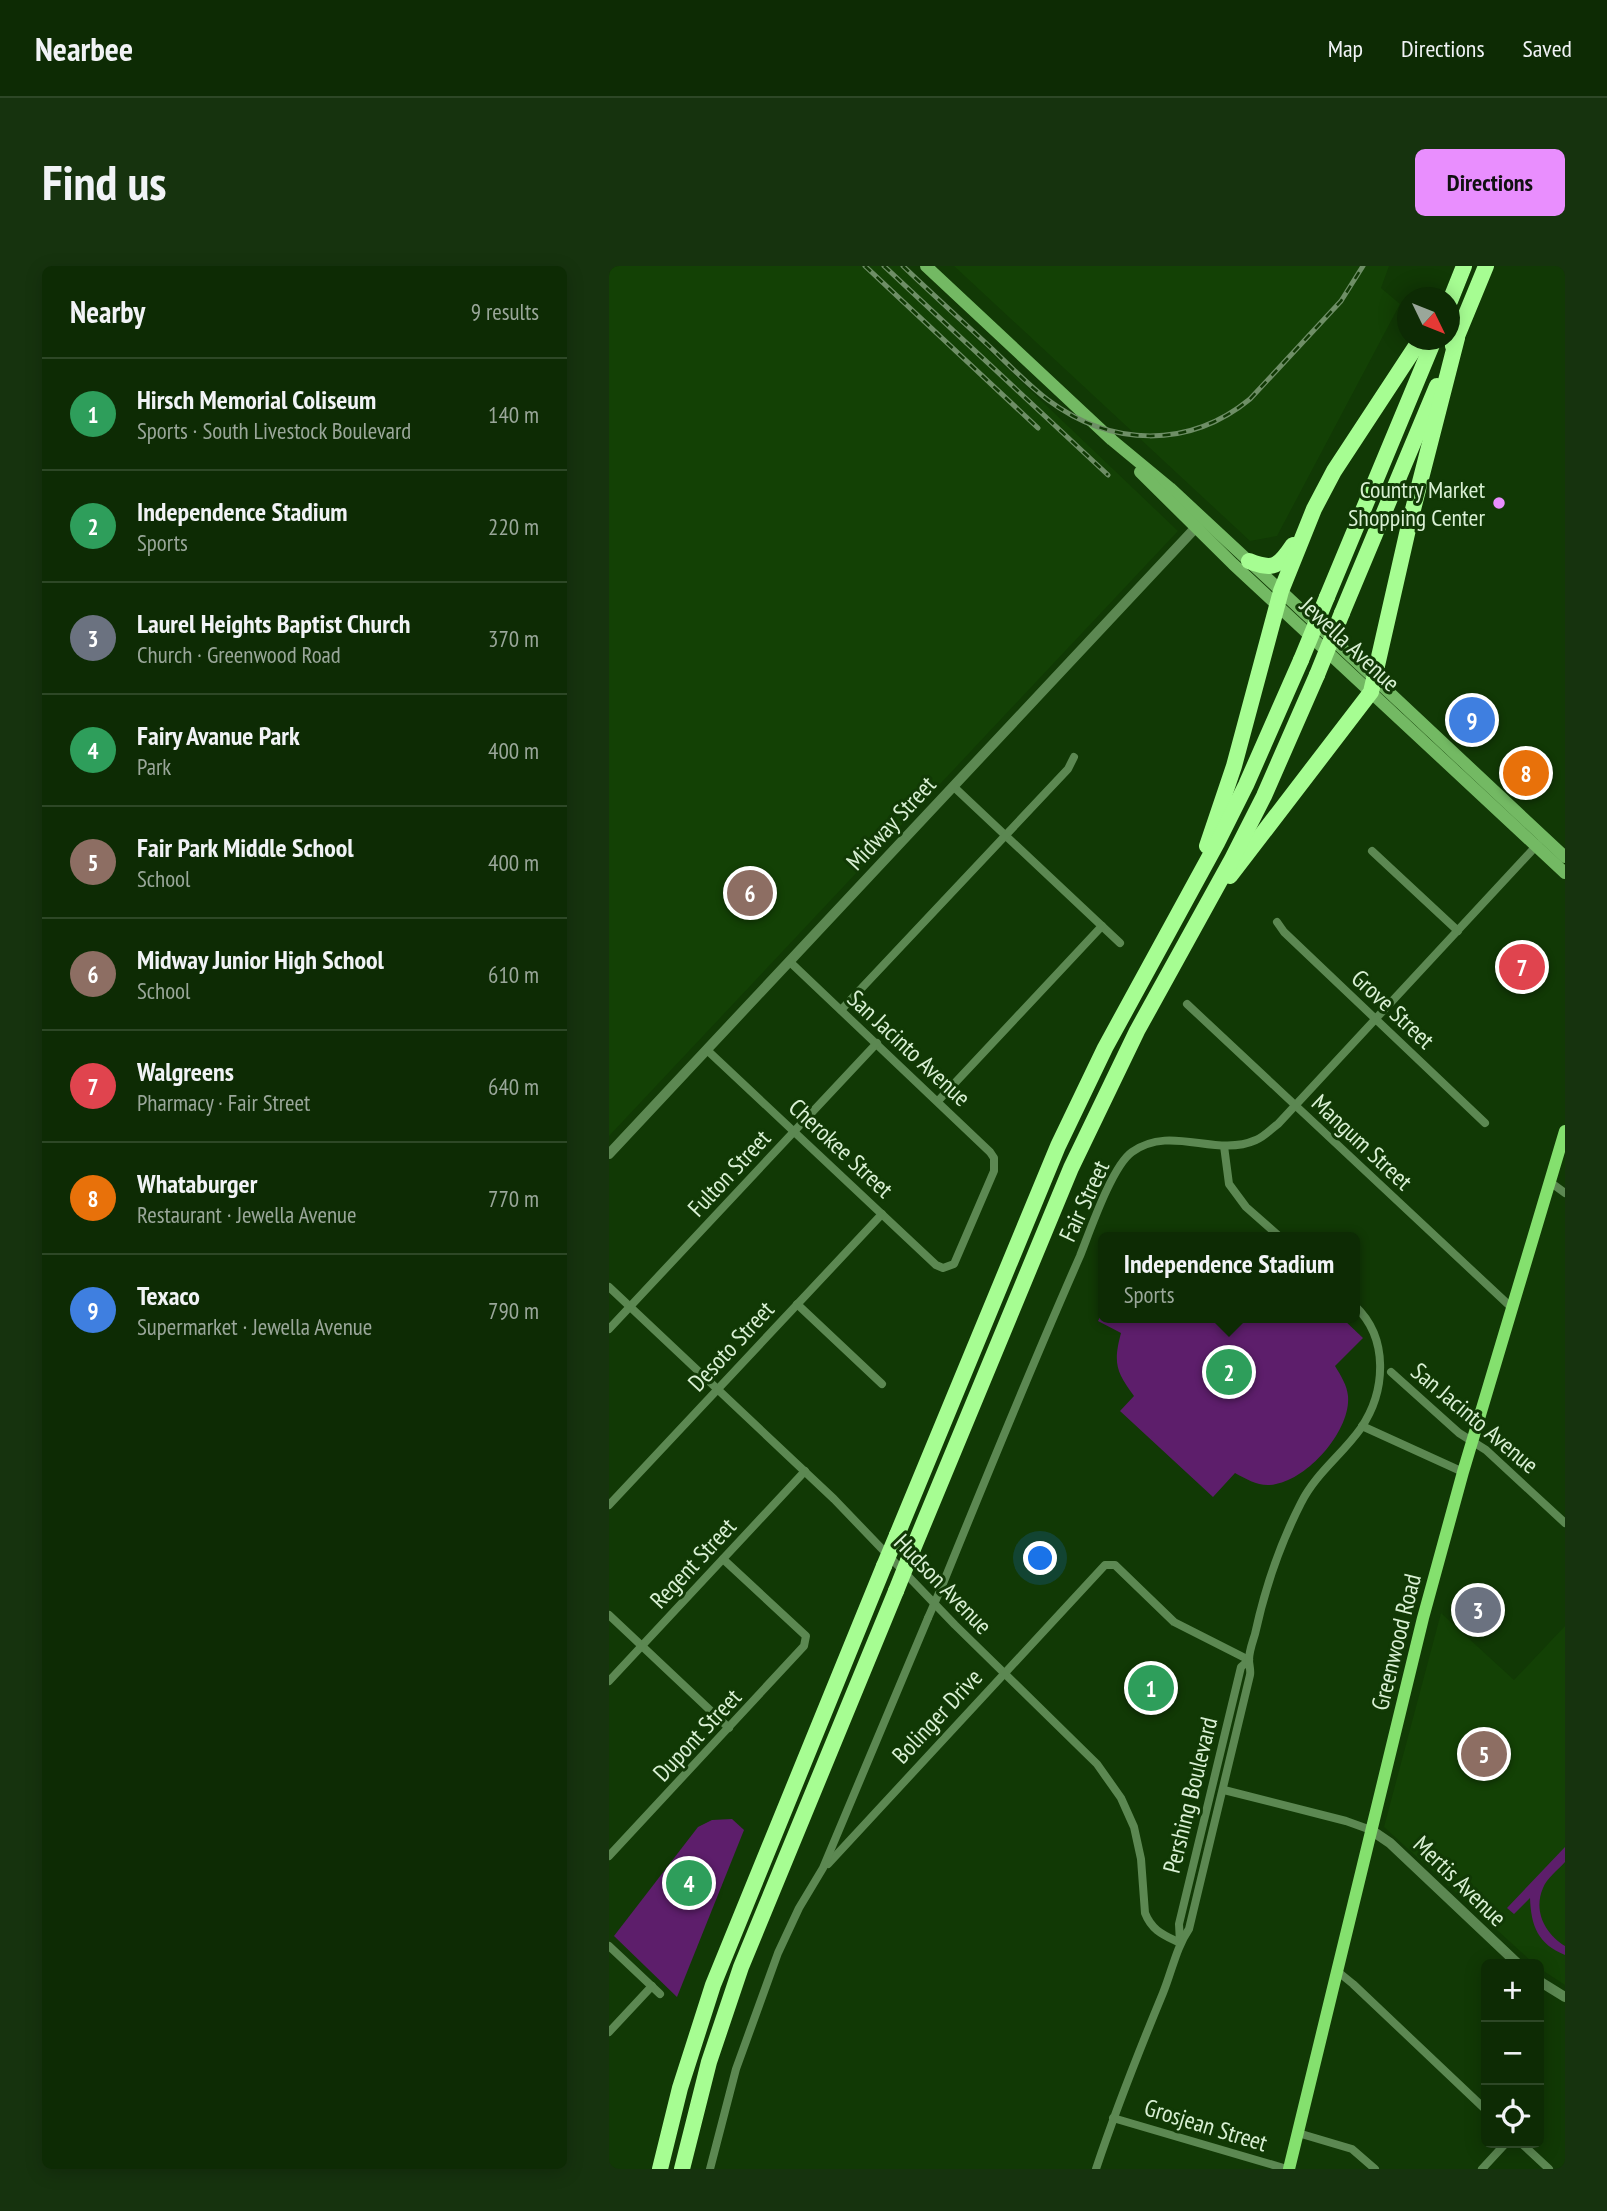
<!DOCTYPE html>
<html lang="en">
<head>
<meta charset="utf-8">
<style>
	:root { --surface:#0d2b04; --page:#16330e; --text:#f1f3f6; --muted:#9aa79a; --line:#2d4726; --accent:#e98efe }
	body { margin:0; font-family:"PT Sans Narrow",sans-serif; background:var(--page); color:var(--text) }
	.controls { position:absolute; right:21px; bottom:21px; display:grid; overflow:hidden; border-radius:10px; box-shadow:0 4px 18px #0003 }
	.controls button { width:63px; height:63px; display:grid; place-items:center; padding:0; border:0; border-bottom:2px solid var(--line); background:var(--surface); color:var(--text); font:35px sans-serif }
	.compass { position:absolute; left:788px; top:21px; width:63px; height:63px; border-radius:50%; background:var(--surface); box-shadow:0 4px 18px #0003; rotate:133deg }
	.you { position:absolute; left:432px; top:1293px; width:24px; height:24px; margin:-18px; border:5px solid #fff; border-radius:50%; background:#1a73e8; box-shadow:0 0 0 10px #1a73e833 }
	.badge { display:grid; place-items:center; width:46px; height:46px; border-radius:50%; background:var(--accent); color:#fff; font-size:23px; font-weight:700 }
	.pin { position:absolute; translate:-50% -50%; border:4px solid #fff; box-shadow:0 2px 7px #0006 }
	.popup { position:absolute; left:489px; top:966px; width:262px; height:91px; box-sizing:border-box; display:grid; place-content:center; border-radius:10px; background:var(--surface); filter:drop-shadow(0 2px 5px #0005); font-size:23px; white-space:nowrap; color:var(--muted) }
	.popup b { font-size:26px; color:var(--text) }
	.popup::after { content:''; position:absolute; left:50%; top:100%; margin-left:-14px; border:14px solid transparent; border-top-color:var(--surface) }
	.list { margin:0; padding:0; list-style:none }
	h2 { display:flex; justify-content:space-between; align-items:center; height:91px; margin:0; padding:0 28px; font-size:30px }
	h2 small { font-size:23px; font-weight:400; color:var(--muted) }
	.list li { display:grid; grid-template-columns:46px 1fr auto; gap:21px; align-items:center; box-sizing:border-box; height:112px; padding:0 28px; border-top:2px solid var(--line) }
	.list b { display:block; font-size:26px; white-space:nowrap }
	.list p { margin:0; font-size:23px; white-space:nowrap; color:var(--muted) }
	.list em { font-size:23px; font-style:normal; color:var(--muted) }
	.icon { flex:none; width:38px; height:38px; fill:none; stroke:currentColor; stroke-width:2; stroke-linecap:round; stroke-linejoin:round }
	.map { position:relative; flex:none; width:956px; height:1903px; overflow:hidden; border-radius:10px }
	header { display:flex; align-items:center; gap:42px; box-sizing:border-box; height:98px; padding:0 35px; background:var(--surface); border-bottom:2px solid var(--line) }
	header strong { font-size:33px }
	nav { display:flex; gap:38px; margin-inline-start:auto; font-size:24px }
	.intro { display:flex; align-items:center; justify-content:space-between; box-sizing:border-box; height:168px; padding:0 42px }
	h1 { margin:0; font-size:49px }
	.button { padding:18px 32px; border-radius:10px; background:var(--accent); color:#111; font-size:24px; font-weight:700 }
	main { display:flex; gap:42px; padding:0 42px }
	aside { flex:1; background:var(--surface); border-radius:10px; box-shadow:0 4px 18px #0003 }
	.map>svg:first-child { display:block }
</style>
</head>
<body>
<header>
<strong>Nearbee</strong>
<nav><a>Map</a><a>Directions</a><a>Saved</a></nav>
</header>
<div class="intro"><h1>Find us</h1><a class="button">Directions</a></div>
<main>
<aside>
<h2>Nearby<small>9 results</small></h2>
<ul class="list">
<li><span class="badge" style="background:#2e9e5b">1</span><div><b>Hirsch Memorial Coliseum</b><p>Sports · South Livestock Boulevard</p></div><em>140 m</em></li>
<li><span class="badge" style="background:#2e9e5b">2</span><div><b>Independence Stadium</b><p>Sports</p></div><em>220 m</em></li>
<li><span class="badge" style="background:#6b7280">3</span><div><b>Laurel Heights Baptist Church</b><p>Church · Greenwood Road</p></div><em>370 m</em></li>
<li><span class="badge" style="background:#2e9e5b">4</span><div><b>Fairy Avanue Park</b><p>Park</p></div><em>400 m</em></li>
<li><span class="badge" style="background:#8d6e63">5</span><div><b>Fair Park Middle School</b><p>School</p></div><em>400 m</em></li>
<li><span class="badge" style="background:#8d6e63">6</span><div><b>Midway Junior High School</b><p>School</p></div><em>610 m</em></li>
<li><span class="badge" style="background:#e0444e">7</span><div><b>Walgreens</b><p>Pharmacy · Fair Street</p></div><em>640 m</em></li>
<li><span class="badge" style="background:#e8710a">8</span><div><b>Whataburger</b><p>Restaurant · Jewella Avenue</p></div><em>770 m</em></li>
<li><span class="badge" style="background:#3f7fe0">9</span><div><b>Texaco</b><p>Supermarket · Jewella Avenue</p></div><em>790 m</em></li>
</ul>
</aside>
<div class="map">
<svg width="956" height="1903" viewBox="0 0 956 1903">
	<rect width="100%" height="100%" fill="#113905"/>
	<g fill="#134105">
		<path d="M0 0H291L569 265 0 870Z"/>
		<path d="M345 0H780L772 22 791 38 668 270 641 275Z"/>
		<path d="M832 1347 905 1414 956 1360V1719L930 1702V1698L923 1696 775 1561Z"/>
	</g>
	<g fill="#5d1e6b">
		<path d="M494 1045V1052H733L754 1072 726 1100C732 1110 738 1119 739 1130 742 1164 700 1212 667 1218 652 1222 639 1214 626 1207L604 1231 511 1145 525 1130C507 1106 504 1097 512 1067L489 1055Z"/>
		<path d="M123 1553 135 1564 68 1731 5 1670 89 1561 103 1554Z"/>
		<path d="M956 1581V1596C949 1604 938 1612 934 1622 924 1645 936 1668 956 1680V1689C929 1678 922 1660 921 1632L905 1648 898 1642Z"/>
	</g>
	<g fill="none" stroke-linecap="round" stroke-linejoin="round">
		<g stroke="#5c8852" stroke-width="8">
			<path d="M345 521 511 677"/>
			<path d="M763 585 849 665"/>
			<path d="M668 656 675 666 876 857"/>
			<path d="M578 738 903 1042"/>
			<path d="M232 744 459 503 465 491"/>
			<path d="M98 784 327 999 334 1002 345 998 385 905V892L381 886 181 696"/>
			<path d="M329 835 493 660"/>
			<path d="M615 880 620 918 637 941 671 971"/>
			<path d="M941 916 956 927"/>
			<path d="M0 1021 225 1233 346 1359 488 1498 512 1532 525 1561 532 1593 536 1647C543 1665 555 1669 571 1677"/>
			<path d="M188 1038 273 1118"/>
			<path d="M0 1063 268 777"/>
			<path d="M782 1106 850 1167 877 1184 956 1257"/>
			<path d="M753 1160 854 1206"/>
			<path d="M0 1239 273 948"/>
			<path d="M333 1320C378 1209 423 1099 471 990 481 965 503 900 523 886 562 858 606 892 647 874 655 871 662 863 669 858L929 578"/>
			<path d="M0 1349 120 1462"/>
			<path d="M0 1415 196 1205"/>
			<path d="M615 1524 737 1555 762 1564"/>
			<path d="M0 1590 195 1380 197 1370 114 1293"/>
			<path d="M219 1598 496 1299H506L565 1356 640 1394"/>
			<path d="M571 1677 570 1658 632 1401 640 1394"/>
			<path d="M0 1680 51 1728"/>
			<path d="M728 1705 744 1718 877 1844"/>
			<path d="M0 1766 43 1720"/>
			<path d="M504 1852 678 1903"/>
			<path d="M689 1867 743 1883 766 1903"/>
			<path d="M912 1877 940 1903"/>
			<path d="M101 1903 127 1803 169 1687 190 1642 214 1602 319 1352"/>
			<path d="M487 1903C507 1843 530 1785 554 1727 563 1705 567 1682 580 1663L641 1409C642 1404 640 1399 640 1394 640 1385 644 1375 646 1368 656 1322 671 1278 692 1237 707 1207 733 1189 752 1162 777 1125 780 1072 746 1040"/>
			<path d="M873 1903 897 1877"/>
		</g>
		<g stroke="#5c8852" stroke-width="10">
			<path d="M0 888 591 257"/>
			<path d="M762 1564 781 1577 909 1698"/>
			<path d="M930 1715 956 1731"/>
		</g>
		<g stroke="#73b963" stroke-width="12">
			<path d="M317 0 503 174 561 222 672 325 956 591"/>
			<path d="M531 206 624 298 956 607"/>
		</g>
		<path stroke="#84e06e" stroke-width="12" d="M680 1903 814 1352 854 1206 956 865"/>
		<g stroke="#a6fd92" stroke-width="16">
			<path d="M841 35 855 0"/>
			<path d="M844 80 877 0"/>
			<path d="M640 295C665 305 670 300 684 279"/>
			<path d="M718 331 825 74"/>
			<path d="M733 347 828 120"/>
			<path d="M598 580 625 500 672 325 705 243 725 205 811 74"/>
			<path d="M621 610 762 426 800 259 848 72"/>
			<path d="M288 1269 449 880 496 782 608 577 637 519 692 394"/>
			<path d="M299 1295 462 902 528 765 623 593 655 530 708 409"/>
			<path d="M51 1903 71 1822 104 1719 275 1300"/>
			<path d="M73 1903 100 1796 132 1701 287 1325"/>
		</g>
		<defs>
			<g id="rail">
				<path d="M256 0 429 162"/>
				<path d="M275 0 499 209"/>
				<path d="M294 0C322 27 351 53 380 80 399 98 418 118 439 134 502 181 580 183 641 133L732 35 754 0"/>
			</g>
		</defs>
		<use href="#rail" stroke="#6e8e66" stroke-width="5"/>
		<use href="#rail" stroke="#113905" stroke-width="2.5" stroke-dasharray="8" stroke-linecap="butt"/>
		<path stroke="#5c8852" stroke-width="8" d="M319 1352 333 1320"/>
		<g stroke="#a6fd92" stroke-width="16">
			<path d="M692 394 718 331"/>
			<path d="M708 409 733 347"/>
			<path d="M275 1300 288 1269"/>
			<path d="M287 1325 299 1295"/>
		</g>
	</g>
	<circle fill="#e98efe" stroke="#113905" stroke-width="2.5" cx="890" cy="237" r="7"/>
	<g text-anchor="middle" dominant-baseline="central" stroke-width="6" stroke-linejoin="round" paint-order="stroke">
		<g font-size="24" fill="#d9f0d4" stroke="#113905" text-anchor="end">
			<text x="876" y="223">Country Market<tspan x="876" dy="28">Shopping Center</tspan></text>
		</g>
		<g font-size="24" fill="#d9f0d4" stroke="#113905">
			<text transform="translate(741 378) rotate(43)">Jewella Avenue</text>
			<text transform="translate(282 557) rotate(-47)">Midway Street</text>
			<text transform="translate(784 743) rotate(43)">Grove Street</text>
			<text transform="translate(300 782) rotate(43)">San Jacinto Avenue</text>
			<text transform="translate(753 876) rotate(43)">Mangum Street</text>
			<text transform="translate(232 882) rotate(43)">Cherokee Street</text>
			<text transform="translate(120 907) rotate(-47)">Fulton Street</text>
			<text transform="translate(475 935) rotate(-65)">Fair Street</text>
			<text transform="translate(122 1080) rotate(-47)">Desoto Street</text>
			<text transform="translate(866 1152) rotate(40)">San Jacinto Avenue</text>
			<text transform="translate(84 1297) rotate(-47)">Regent Street</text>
			<text transform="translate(334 1318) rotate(46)">Hudson Avenue</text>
			<text transform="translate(787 1376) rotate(-76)">Greenwood Road</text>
			<text transform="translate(328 1450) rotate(-47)">Bolinger Drive</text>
			<text transform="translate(88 1469) rotate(-47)">Dupont Street</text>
			<text transform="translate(581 1529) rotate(-76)">Pershing Boulevard</text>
			<text transform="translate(851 1615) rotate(44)">Mertis Avenue</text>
			<text transform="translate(597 1859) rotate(17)">Grosjean Street</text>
		</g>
	</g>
</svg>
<div class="controls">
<button>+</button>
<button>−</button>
<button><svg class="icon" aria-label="locate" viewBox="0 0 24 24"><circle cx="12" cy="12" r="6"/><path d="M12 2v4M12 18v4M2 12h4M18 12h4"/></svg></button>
</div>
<svg class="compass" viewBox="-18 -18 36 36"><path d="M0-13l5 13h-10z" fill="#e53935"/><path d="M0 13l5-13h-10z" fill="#9aa79a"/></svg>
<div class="you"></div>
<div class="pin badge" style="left:542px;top:1422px;background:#2e9e5b">1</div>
<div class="pin badge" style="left:620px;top:1106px;background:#2e9e5b">2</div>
<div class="popup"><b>Independence Stadium</b>Sports</div>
<div class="pin badge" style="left:869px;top:1344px;background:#6b7280">3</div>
<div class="pin badge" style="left:80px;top:1617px;background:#2e9e5b">4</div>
<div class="pin badge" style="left:875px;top:1488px;background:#8d6e63">5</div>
<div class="pin badge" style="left:141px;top:627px;background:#8d6e63">6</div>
<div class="pin badge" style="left:913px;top:701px;background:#e0444e">7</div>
<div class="pin badge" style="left:917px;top:507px;background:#e8710a">8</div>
<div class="pin badge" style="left:863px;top:454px;background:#3f7fe0">9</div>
</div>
</main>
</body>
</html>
